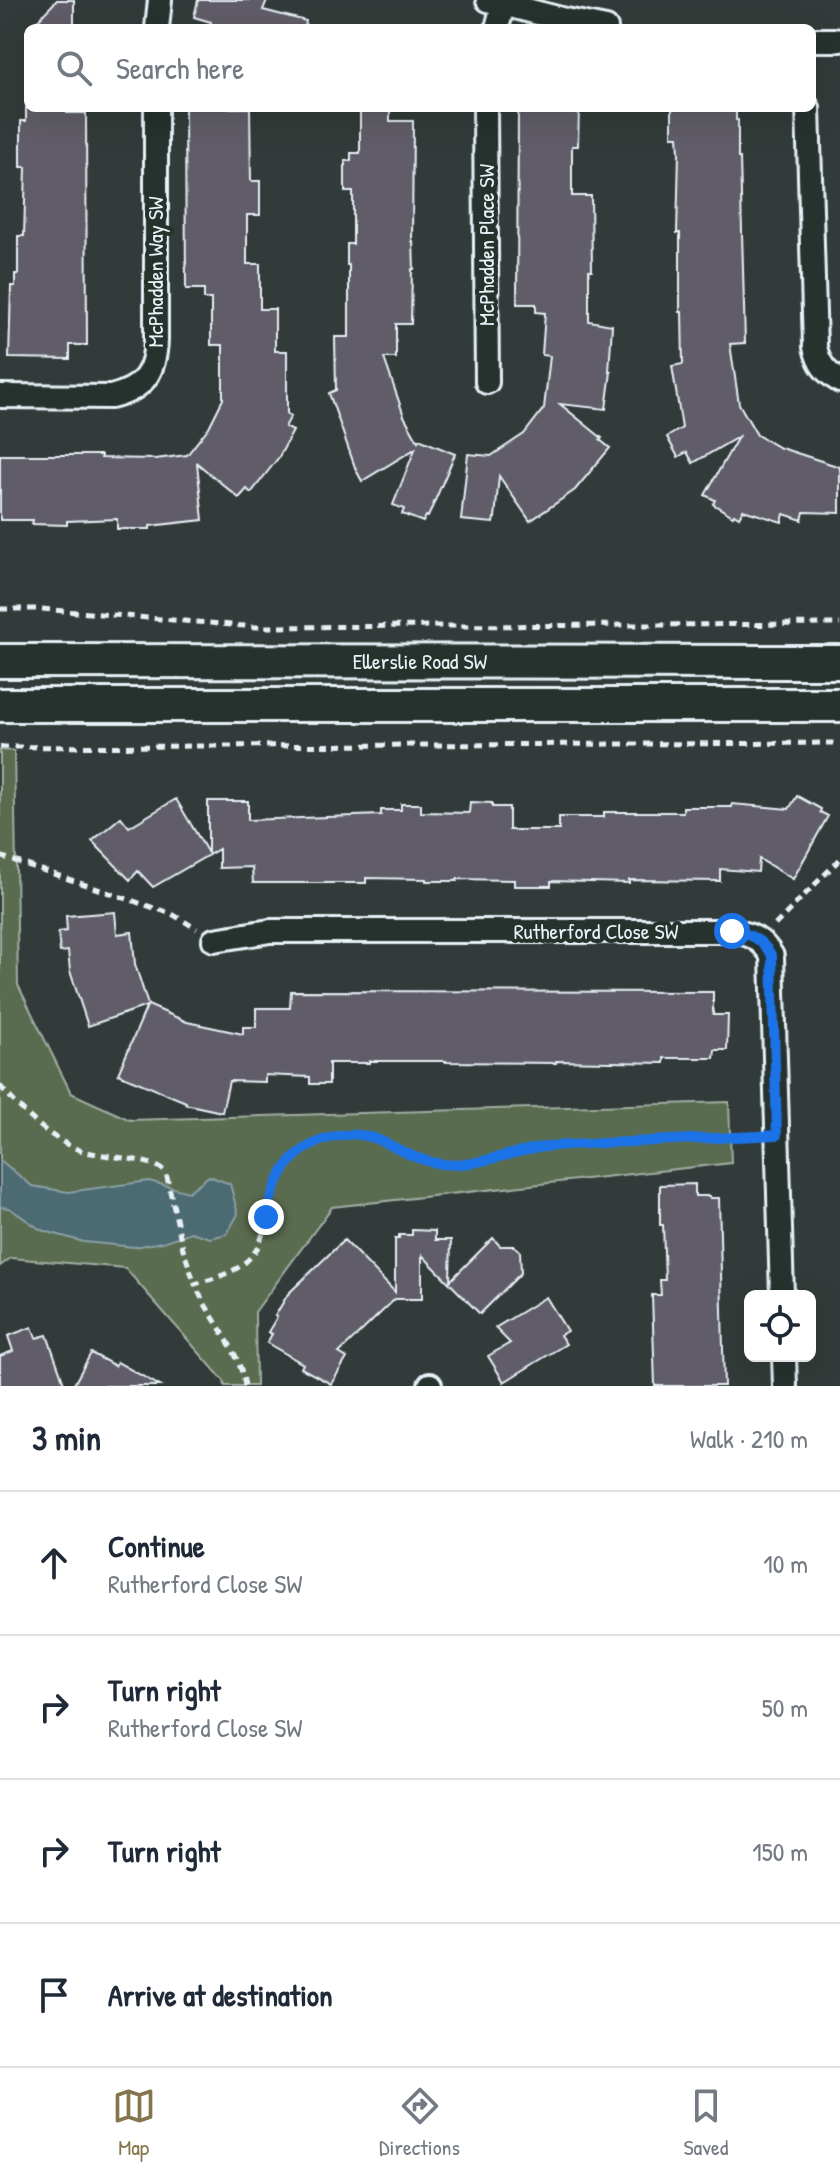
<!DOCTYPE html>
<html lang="en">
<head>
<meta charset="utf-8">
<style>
	:root { --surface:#fff; --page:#f2f2f3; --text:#1f2937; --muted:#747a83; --line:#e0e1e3; --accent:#84754c }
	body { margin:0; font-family:"Patrick Hand",sans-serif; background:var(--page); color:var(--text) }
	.controls { position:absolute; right:24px; bottom:24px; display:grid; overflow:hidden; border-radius:12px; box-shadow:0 8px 32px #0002 }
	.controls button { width:72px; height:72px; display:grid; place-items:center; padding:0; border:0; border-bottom:2px solid var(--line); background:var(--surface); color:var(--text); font:40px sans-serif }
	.stop { position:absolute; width:24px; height:24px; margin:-18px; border:6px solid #1a73e8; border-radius:50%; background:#fff }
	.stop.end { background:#1a73e8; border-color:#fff; box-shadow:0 2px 8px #0008 }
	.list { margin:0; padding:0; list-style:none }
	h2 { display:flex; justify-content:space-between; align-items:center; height:104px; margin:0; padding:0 32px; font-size:34px }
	h2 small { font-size:26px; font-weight:400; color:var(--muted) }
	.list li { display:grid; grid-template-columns:52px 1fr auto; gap:24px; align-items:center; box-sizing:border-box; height:144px; padding:0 32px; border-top:2px solid var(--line) }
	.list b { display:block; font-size:30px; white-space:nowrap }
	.list p { margin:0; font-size:26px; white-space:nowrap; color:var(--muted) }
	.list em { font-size:26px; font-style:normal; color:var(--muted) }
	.icon { flex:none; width:44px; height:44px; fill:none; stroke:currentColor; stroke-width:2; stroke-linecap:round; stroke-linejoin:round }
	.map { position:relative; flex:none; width:840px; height:1386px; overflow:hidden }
	.search { position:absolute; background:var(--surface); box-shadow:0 8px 32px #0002; left:24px; right:24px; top:24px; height:88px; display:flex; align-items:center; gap:20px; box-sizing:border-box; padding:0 28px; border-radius:12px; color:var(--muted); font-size:30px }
	.sheet { height:680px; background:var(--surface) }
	nav { display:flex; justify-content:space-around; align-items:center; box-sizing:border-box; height:112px; border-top:2px solid var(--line); background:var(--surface); font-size:22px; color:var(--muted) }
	nav a { display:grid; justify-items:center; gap:4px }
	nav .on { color:var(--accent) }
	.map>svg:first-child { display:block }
</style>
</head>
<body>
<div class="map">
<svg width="840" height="1386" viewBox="0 0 840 1386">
	<rect width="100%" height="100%" fill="#323b39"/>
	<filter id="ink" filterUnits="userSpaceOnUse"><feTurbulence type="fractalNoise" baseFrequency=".0125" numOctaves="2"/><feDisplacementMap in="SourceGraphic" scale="16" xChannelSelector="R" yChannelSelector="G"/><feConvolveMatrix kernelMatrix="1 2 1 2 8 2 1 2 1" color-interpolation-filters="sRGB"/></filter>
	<g filter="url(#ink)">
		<path fill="#5a6c4f" stroke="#a1aea4" stroke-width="2" d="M0 750 14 751 18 985 71 1093 130 1120 729 1102 731 1163 332 1207 255 1312 256 1386H225L224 1381 125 1268 11 1258 0 1266Z"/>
		<path fill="#4c6a72" stroke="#8aa0a8" stroke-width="2" d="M0 1160 32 1186 68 1192 149 1181 188 1192 209 1176 230 1184 238 1214 227 1234 210 1238 191 1232 163 1242 134 1247 84 1242 41 1230 9 1208 0 1207Z"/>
		<g fill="#605d68" stroke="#e8f1f8" stroke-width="2">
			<path d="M57 0H74V28H30Z"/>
			<path d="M198 0H267L263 10 306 21 305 28H209L211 22 194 17Z"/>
			<path d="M26 108H67V113H86L87 345H70V359L9 358 11 286H15V274H18V236H24L26 167H21V121H26Z"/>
			<path d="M185 108H250L251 181H260V215H247V264H260V309H275V351H287V414L291 416 285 427 293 431 279 457 251 493 247 489 239 498 197 463 203 520 150 526V529H117V519L67 521V525L32 524 33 520H0V455H101V458L155 459 187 455 209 427 223 399V345H211V299H204V289H186Z"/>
			<path d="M360 108H390V121H413L412 241H413L414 269H412L411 324H396V358H384L404 416 418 441 419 439 455 454 428 517 426 516 423 522 402 514 404 509 393 505 415 449 362 481 356 470 329 393 336 390 335 337H349V265H347V244H353V192H345V161H351V153H360Z"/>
			<path d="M518 108 579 109 578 146H572V196H591L592 270H589V321L612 325 609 372H611L606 409 560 404 602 438 600 440 610 448 575 490 530 521 499 476 495 518H494L493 523 461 520 468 454 491 456 524 434 544 408 550 356 542 355 545 313 536 312V304H517Z"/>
			<path d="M672 108H736V120H738V158H740L745 343 730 344 739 404 757 435 778 447 840 467V513L804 512 802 520 784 514 782 522 743 510 739 517 734 514 733 516 713 504 715 500 705 495 738 437 693 463 687 452 678 457 667 437 682 428 672 366 683 364 682 312H680V233H677L679 153 678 136H672Z"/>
			<path d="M797 796 821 809 820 812 828 816 793 879 759 859 758 872 720 869V881L629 880V883L551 881V886H514V880L457 879V881H426V879L366 878V883H253L252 867 219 868V849L153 887 138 871 130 880 92 841 121 817 129 827 176 799 208 853V801H248V820L381 815V810H401V804H421V812L469 813 470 802 492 803V807H509V830H559V817H604V812H683V807H732V804L789 809Z"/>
			<path d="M115 912 117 934 132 932 135 964 148 1005 187 1022 243 1034V1027H256V1008H290L291 991 713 992V1015H728L727 1050H715L714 1058H664V1063L556 1061V1063L446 1062V1061H369V1063H329V1084H310V1077L265 1075V1082L229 1081 222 1112 185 1104 186 1102 118 1074 147 1006 88 1026 70 971 68 951 60 952 58 932 67 931 66 916Z"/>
			<path d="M695 1184V1196H710V1198H719L724 1386H655L652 1295H661L660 1280H665L663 1225H660V1185Z"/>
			<path d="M412 1230 435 1231V1240H451L450 1281 493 1238 500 1246H514L520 1251 521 1273 480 1314 422 1255V1299H395L339 1353 347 1358 331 1384 301 1368 303 1364 267 1343 272 1334 268 1332 277 1317 275 1316 288 1294 344 1240 395 1292V1239H399V1235H412Z"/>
			<path d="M546 1297 567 1331 560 1335 566 1344 504 1382 488 1356 510 1343 495 1328Z"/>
			<path d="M32 1327 36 1338 47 1335 65 1386H0V1356L13 1351 8 1336Z"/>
			<path d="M91 1353 115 1366 117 1362 160 1386H73Z"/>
		</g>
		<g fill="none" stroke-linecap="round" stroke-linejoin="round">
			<defs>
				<g id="minor">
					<path d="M488 0 561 19 606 28"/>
					<path d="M157 28 160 0"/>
					<path d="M497 28 503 5"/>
					<path d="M812 40H840"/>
					<path d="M485 108 487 382"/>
					<path d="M808 108 815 347C819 364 825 372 840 381"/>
					<path d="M0 396 111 397C144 389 155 372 156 339V108"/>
					<path d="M214 940 270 931H732C751 934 762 939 772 956L782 1296"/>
					<path d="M784 1356 785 1386"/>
					<path d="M430 1385V1386"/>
				</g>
				<g id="secondary">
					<path d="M0 661 840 662"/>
					<path d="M0 705H840"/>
				</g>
			</defs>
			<use href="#minor" stroke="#e8f1f8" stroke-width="28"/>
			<use href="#secondary" stroke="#e8f1f8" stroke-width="38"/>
			<g stroke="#e8f1f8" stroke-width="5" stroke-dasharray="8 6" stroke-linecap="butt">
				<path d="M0 609H41L256 627 840 624"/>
				<path d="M0 747 840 743"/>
				<path d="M0 856 172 914 197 929"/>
				<path d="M775 925 840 859"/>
				<path d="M0 1086C22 1111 46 1136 77 1149 99 1158 155 1157 166 1173L183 1249 195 1284"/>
				<path d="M245 1386C239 1347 210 1320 195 1284 215 1278 240 1272 253 1254 261 1245 263 1232 266 1220 273 1187 284 1159 317 1143 373 1115 398 1163 449 1165 481 1165 512 1151 544 1147 570 1144 596 1144 622 1142 667 1140 711 1138 756 1136"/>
			</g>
			<use href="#minor" stroke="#26332d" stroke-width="22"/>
			<use href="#secondary" stroke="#26332d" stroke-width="32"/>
		</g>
	</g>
	<g fill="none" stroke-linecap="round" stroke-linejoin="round" filter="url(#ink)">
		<path stroke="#1a73e8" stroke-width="10" d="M266 1217C274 1181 288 1151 326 1139 380 1122 395 1159 442 1164 476 1168 511 1151 544 1147 573 1144 601 1143 630 1142 679 1140 728 1137 777 1135L772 956C762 939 751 934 732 931"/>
	</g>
	<g text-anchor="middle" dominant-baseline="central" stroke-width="8" stroke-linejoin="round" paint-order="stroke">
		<g font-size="22" fill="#e8f1f8" stroke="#26332d">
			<text transform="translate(486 245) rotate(-90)">McPhadden Place SW</text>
			<text transform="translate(155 272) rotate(-90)">McPhadden Way SW</text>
			<text x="420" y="661">Ellerslie Road SW</text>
			<text x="596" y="931">Rutherford Close SW</text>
		</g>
	</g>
</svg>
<div class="controls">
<button><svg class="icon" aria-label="locate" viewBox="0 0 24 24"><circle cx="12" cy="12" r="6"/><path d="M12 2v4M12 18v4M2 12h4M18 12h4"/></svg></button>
</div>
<div class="stop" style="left:732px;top:931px"></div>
<div class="stop end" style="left:266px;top:1217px"></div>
<div class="search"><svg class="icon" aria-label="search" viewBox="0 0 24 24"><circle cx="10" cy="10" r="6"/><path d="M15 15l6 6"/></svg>Search here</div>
</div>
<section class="sheet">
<h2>3 min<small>Walk · 210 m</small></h2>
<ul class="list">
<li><svg class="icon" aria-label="ahead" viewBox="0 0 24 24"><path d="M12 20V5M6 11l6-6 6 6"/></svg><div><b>Continue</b><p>Rutherford Close SW</p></div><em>10 m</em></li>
<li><svg class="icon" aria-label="right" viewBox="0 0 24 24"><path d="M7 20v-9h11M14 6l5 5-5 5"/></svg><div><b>Turn right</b><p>Rutherford Close SW</p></div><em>50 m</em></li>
<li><svg class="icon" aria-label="right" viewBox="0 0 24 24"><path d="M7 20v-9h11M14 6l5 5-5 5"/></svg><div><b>Turn right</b></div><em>150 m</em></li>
<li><svg class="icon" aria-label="arrive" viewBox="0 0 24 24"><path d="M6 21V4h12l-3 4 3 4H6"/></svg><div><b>Arrive at destination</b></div></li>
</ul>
</section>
<nav>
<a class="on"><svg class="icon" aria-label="map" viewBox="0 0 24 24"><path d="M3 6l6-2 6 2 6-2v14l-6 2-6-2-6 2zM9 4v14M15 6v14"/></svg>Map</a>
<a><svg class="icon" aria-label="directions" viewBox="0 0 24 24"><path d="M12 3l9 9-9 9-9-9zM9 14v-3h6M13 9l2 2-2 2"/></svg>Directions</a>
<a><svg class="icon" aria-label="saved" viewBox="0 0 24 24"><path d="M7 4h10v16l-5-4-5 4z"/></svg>Saved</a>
</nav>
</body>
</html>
